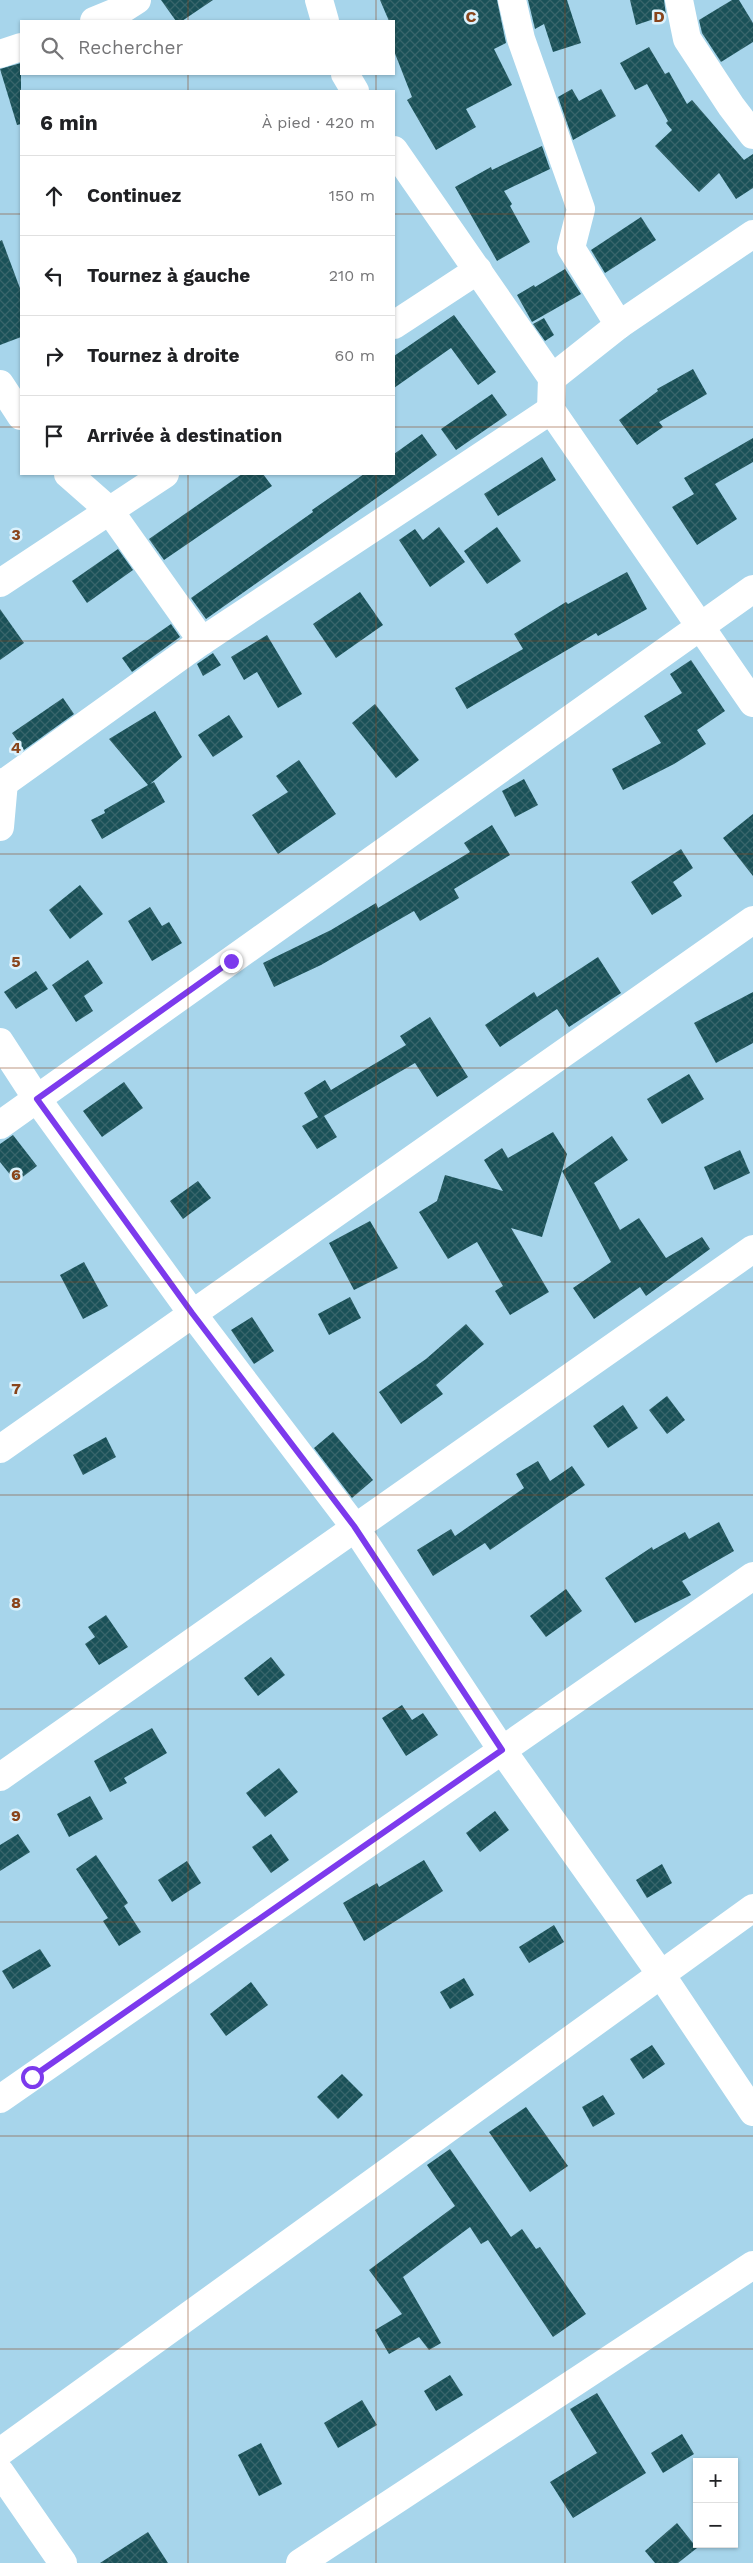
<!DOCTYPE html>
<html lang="fr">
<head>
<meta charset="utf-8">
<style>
	:root { --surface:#fff; --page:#f2f2f2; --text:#202124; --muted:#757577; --line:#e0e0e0 }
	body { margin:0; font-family:"Work Sans",sans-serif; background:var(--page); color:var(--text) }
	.controls { position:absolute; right:15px; bottom:15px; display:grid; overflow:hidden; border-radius:0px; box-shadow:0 1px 4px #0004 }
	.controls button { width:45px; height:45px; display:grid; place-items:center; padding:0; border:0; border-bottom:1px solid var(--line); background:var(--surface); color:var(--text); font:25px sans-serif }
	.stop { position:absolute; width:15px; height:15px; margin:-11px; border:4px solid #7c3aed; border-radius:50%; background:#fff }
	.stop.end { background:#7c3aed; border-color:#fff; box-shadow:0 1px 5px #0008 }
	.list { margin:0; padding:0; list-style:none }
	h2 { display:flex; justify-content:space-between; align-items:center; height:65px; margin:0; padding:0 20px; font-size:21px }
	h2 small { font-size:16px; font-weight:400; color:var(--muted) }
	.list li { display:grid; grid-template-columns:32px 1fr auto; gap:15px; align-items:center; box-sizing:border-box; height:80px; padding:0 20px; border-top:1px solid var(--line) }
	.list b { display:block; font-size:19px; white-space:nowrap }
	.list em { font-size:16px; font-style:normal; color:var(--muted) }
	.icon { flex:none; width:28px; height:28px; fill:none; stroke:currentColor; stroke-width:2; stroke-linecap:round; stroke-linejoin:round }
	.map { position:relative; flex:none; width:753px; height:2563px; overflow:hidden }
	.search { position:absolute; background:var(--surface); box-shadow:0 1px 4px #0004; left:20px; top:20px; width:375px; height:55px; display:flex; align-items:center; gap:12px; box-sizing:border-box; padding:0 18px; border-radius:0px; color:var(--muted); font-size:19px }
	.panel { position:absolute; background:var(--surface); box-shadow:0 1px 4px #0004; left:20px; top:90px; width:375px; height:385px; border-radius:0px }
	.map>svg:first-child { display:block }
</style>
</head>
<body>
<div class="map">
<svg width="753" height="2563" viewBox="0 0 753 2563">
	<defs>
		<pattern id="building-cross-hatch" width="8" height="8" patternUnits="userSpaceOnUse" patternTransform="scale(1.25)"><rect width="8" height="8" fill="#1a5158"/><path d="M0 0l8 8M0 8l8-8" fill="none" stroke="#38656b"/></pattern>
	</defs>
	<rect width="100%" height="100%" fill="#a7d5eb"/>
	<g fill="url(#building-cross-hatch)">
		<path d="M161 0H213L182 21H176Z"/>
		<path d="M380 0H497L506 43 494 49 512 85 466 109 476 127 436 150 407 100 412 97 394 51V21H389Z"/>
		<path d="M528 0H567L581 43 553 52 544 24 535 29Z"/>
		<path d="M630 0H664L666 15 636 25Z"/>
		<path d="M732 0H739L753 23V42L721 62 702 33 699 20Z"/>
		<path d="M649 47 665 74 669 72 687 104 692 100 744 160 753 154V188L736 199 719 173 699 192 655 146 672 130 666 123 668 121 647 84 635 90 620 63Z"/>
		<path d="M21 63V124L17 125 0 69Z"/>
		<path d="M572 89 579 101 601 89 616 116 573 140 558 97Z"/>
		<path d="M542 146 550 169 504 191 512 204 510 206 530 242 497 261 455 187 491 167 492 170Z"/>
		<path d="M641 217 656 240 605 273 591 250Z"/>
		<path d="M2 240 21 291V337L0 345V241Z"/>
		<path d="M565 269 581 294 532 322 517 295 534 285 535 287Z"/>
		<path d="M454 315 496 372 478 385 451 348 394 388V356Z"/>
		<path d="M544 318 554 335 545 341 533 324Z"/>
		<path d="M693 369 707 394 659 422 663 427 637 445 619 420 658 391 657 389Z"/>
		<path d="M492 394 507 415 456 450 441 429Z"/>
		<path d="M422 434 437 455 206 619 191 598 313 512 312 510 364 474H394V454Z"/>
		<path d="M753 438V462L715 484 737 519 697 545 672 507 694 494 684 478Z"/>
		<path d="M542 457 556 480 498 516 484 494Z"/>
		<path d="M242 474H263L272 486 164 560 149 539Z"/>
		<path d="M439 527 465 562 430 587 399 540 415 529 423 540Z"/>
		<path d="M497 527 521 561 487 584 464 551Z"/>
		<path d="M118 549 133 570 87 603 72 581Z"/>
		<path d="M627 572 647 609 598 636 596 633 467 709 455 688 523 649 514 634 566 602 568 604Z"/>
		<path d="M360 592 383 625 336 658 313 624Z"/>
		<path d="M0 609 24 643 0 660Z"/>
		<path d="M171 624 180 637 132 672 122 658Z"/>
		<path d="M267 635 302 694 278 708 257 672 244 680 231 657Z"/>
		<path d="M213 653 221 665 203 676 197 664Z"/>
		<path d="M691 660 725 711 697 730 706 744 674 764 623 790 612 769 661 743 644 716 682 693 670 674Z"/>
		<path d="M63 698 74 714 24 750 12 733Z"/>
		<path d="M375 704 419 760 396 778 352 723Z"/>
		<path d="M155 711 182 757 150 784 154 782 165 802 102 839 91 820 105 813 104 810 148 785 109 739Z"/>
		<path d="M229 715 243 737 213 757 198 735Z"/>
		<path d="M299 760 336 814 278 854 252 815 288 792 276 776Z"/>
		<path d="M524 779 538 805 515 817 502 791Z"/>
		<path d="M753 814V876L723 838Z"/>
		<path d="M492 825 510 855 454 889 459 898 420 921 414 911 321 965 274 987 263 963 331 930 376 903 378 908 470 852 464 843Z"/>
		<path d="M681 849 693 868 673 882 682 896 652 915 631 882Z"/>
		<path d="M80 885 103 914 70 939 49 910Z"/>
		<path d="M150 907 162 926 169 922 182 943 152 961 128 921Z"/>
		<path d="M598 957 621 993 569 1027 557 1009 500 1047 485 1025 534 992 537 997Z"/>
		<path d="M88 960 103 983 84 996 93 1011 76 1022 52 985Z"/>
		<path d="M36 971 48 989 16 1009 4 992Z"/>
		<path d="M753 992V1043L716 1063 694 1023Z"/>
		<path d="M430 1017 468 1077 437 1097 415 1063 324 1116 337 1137 317 1149 302 1126 318 1117 304 1093 325 1080 331 1090 406 1045 400 1036Z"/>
		<path d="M689 1074 704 1099 662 1124 647 1099Z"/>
		<path d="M124 1082 143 1108 102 1137 83 1111Z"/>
		<path d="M553 1132 567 1154 562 1171 612 1136 628 1160 594 1183 620 1230 639 1218 666 1258 702 1237 710 1249 646 1296 640 1287 594 1319 573 1288 611 1262 562 1171 542 1237 511 1228 549 1292 510 1315 495 1291 503 1286 477 1242 448 1259 419 1212 437 1201 445 1175 503 1191 484 1160 502 1148 508 1158Z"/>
		<path d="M13 1135 37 1166 16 1182 0 1162V1144Z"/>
		<path d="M740 1150 750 1173 714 1190 704 1167Z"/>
		<path d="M198 1181 211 1198 183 1219 170 1201Z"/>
		<path d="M370 1221 398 1268 354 1290 329 1243Z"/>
		<path d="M84 1262 108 1306 83 1319 60 1275Z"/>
		<path d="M350 1297 361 1318 329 1335 318 1314Z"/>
		<path d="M252 1317 274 1351 254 1364 231 1330Z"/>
		<path d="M466 1324 484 1344 436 1385 443 1394 401 1424 379 1392 426 1359Z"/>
		<path d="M667 1396 685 1420 667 1434 649 1410Z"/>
		<path d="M623 1405 638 1428 608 1448 593 1426Z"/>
		<path d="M333 1432 373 1480 352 1498 314 1448Z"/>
		<path d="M106 1437 116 1457 83 1475 73 1455Z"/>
		<path d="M538 1461 550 1481 572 1466 585 1485 490 1550 485 1543 433 1576 417 1550 451 1529 455 1536 524 1488 516 1474Z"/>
		<path d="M719 1522 734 1551 682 1581 691 1595 635 1623 605 1578 652 1547 653 1550 685 1532 689 1539Z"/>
		<path d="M566 1589 582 1611 546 1637 530 1616Z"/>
		<path d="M106 1615 128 1647 99 1665 85 1644 95 1637 88 1627Z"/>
		<path d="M271 1657 285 1675 258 1696 244 1678Z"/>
		<path d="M402 1705 412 1720 423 1713 438 1735 406 1756 382 1718Z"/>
		<path d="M152 1728 167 1753 124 1778 127 1783 110 1792 94 1761Z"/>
		<path d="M279 1768 298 1792 265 1817 246 1793Z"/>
		<path d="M90 1796 103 1819 69 1837 57 1814Z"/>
		<path d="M495 1811 509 1830 480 1852 466 1833Z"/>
		<path d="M18 1834 30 1852 0 1871V1845Z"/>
		<path d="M271 1834 289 1860 271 1873 252 1847Z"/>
		<path d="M96 1855 128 1903 124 1906 141 1932 119 1946 103 1921 108 1918 76 1869Z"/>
		<path d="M424 1860 443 1891 364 1941 343 1903 377 1883 379 1887Z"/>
		<path d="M187 1861 201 1883 172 1902 158 1880Z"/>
		<path d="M662 1864 672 1883 647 1898 636 1880Z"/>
		<path d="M554 1925 564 1942 529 1963 519 1947Z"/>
		<path d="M40 1949 51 1966 13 1989 2 1971Z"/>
		<path d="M464 1978 474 1995 450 2009 440 1992Z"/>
		<path d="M251 1982 268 2005 226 2036 210 2014Z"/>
		<path d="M652 2045 665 2064 643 2079 630 2059Z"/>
		<path d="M342 2074 363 2095 338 2119 317 2097Z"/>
		<path d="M603 2095 615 2114 593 2127 582 2107Z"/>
		<path d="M526 2107 568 2166 530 2192 489 2132Z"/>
		<path d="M450 2149 511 2237 522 2229 536 2249 540 2247 586 2314 553 2337 488 2240 481 2244 470 2227 403 2277 441 2343 429 2350 419 2337 389 2354 375 2330 402 2314 369 2270 455 2206 427 2165Z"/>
		<path d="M450 2375 463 2395 436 2411 424 2391Z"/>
		<path d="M597 2393 646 2473 573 2518 550 2482 597 2453 570 2409Z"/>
		<path d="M362 2400 377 2425 338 2448 324 2423Z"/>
		<path d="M682 2434 694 2454 663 2473 651 2453Z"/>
		<path d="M261 2443 282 2484 259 2496 238 2455Z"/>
		<path d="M677 2523 697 2548 678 2563H655L645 2551Z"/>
		<path d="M148 2532 168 2563H100Z"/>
	</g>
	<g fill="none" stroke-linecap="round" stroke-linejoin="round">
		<g stroke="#fff" stroke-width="28">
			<path d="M319 0 325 21"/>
			<path d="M512 0 521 39 581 209 571 248 619 325"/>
			<path d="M679 0 687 39 731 106 753 135"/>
			<path d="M94 21 123 9 137 0"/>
			<path d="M0 54 21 47"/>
			<path d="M345 74 355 91"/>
			<path d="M394 150 552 378 551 410 753 703"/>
			<path d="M394 325 478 270"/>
			<path d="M552 378 619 325 753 234"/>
			<path d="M0 384 21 416"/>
			<path d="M68 474 109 510 202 641"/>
			<path d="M0 583 165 474"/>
			<path d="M0 786 202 641 551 410"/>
			<path d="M0 827 4 782"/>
			<path d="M0 1042 37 1099 192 1313 354 1526 502 1750 660 1973 753 2112"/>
			<path d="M0 1125 753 589"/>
			<path d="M0 1449 753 920"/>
			<path d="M0 1777 753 1249"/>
			<path d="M0 2099 753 1576"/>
			<path d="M0 2452 753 1908"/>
			<path d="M0 2472 63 2563"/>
			<path d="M300 2563 753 2265"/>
		</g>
	</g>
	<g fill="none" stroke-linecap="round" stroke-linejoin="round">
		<path stroke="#7c3aed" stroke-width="6" d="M32 2077 502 1750 354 1526 192 1313 37 1099 231 961"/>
	</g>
	<path fill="none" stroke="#89441b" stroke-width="1" stroke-opacity="0.55" d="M188 0V21M376 0V21M565 0V2563M188 74V91M376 74V91M0 214H21M394 214H753M0 427H21M394 427H753M188 474V2563M376 474V2563M0 641H753M0 854H753M0 1068H753M0 1282H753M0 1495H753M0 1709H753M0 1922H753M0 2136H753M0 2349H753"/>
	<g font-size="16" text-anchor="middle" font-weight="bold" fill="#89441b" stroke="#dbf2fd" stroke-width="5" stroke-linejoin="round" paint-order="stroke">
		<text x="471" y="22">C</text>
		<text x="659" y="22">D</text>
		<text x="16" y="540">3</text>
		<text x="16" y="753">4</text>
		<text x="16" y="967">5</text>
		<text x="16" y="1180">6</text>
		<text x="16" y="1394">7</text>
		<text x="16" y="1608">8</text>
		<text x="16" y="1821">9</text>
	</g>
</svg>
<div class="controls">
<button>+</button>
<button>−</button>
</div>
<div class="stop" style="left:32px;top:2077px"></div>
<div class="stop end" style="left:231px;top:961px"></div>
<div class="search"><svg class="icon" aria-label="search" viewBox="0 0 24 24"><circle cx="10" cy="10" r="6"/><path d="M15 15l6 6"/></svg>Rechercher</div>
<section class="panel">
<h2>6 min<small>À pied · 420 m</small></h2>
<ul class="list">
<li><svg class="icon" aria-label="ahead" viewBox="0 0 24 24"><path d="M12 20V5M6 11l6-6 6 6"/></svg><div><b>Continuez</b></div><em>150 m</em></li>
<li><svg class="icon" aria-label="left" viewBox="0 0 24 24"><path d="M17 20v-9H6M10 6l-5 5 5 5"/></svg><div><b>Tournez à gauche</b></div><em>210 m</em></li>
<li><svg class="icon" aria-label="right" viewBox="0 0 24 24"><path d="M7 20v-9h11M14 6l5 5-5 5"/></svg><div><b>Tournez à droite</b></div><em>60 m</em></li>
<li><svg class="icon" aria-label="arrive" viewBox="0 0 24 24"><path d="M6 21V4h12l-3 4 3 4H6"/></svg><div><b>Arrivée à destination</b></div></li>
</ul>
</section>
</div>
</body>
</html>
